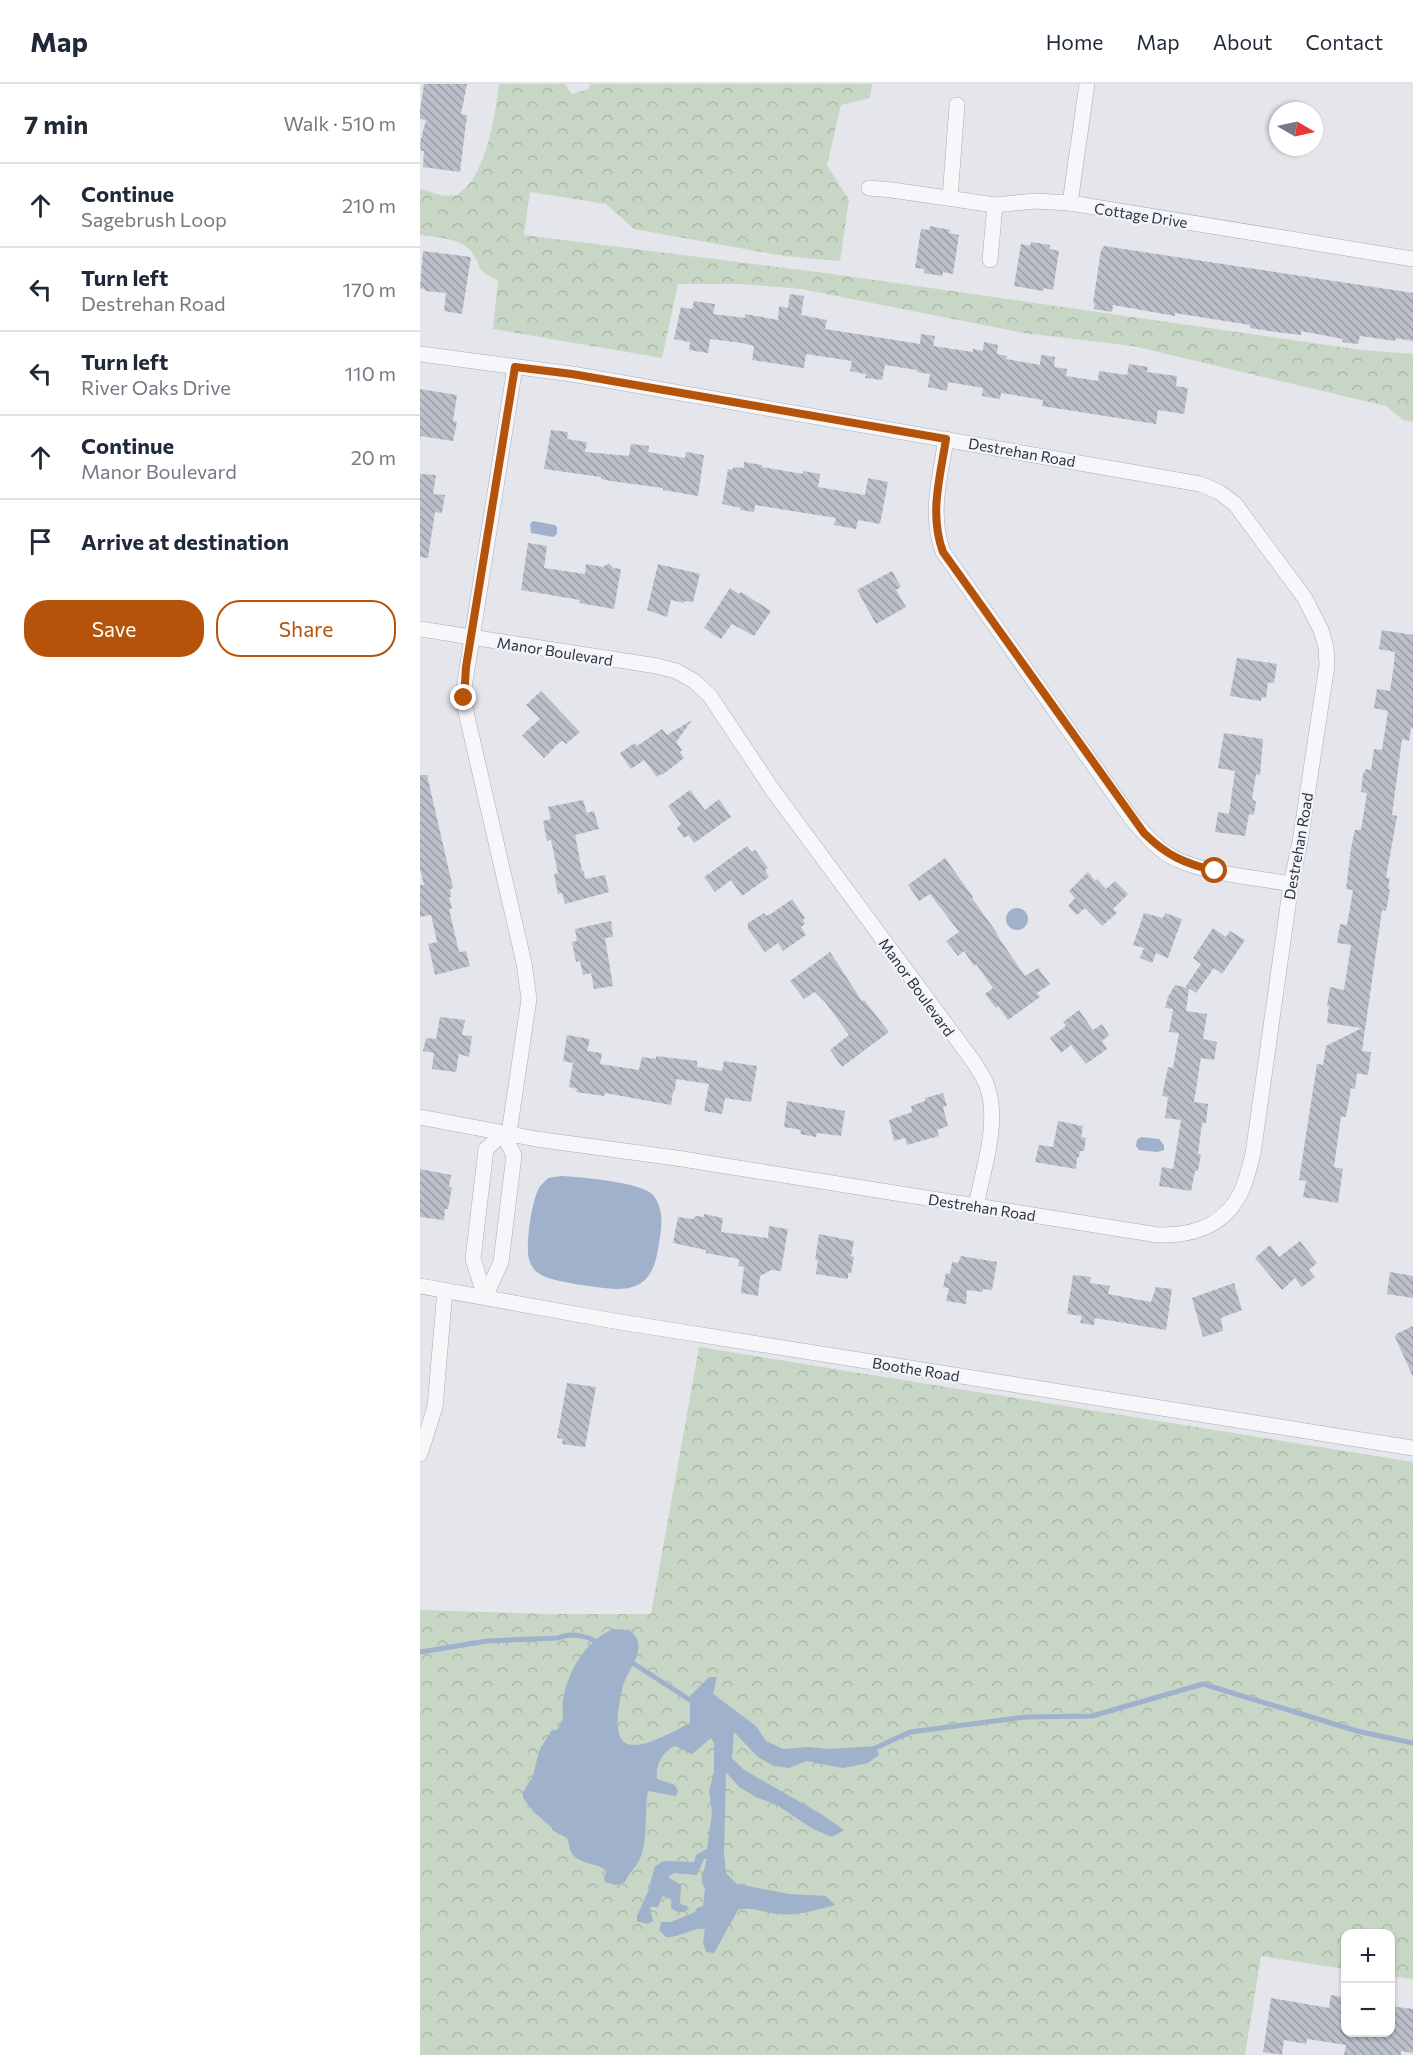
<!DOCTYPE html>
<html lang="en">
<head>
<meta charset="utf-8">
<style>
	:root { --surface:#fff; --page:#f6f6f7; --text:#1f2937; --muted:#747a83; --line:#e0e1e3; --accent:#b45309 }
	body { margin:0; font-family:Commissioner,sans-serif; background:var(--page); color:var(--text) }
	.controls { position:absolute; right:18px; bottom:18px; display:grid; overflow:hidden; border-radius:12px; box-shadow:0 2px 4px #0004 }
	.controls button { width:54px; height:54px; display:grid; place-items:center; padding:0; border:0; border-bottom:2px solid var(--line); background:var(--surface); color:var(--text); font:30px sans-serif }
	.compass { position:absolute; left:849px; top:18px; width:54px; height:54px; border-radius:50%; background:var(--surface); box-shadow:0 2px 4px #0004; rotate:99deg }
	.stop { position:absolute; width:18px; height:18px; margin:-14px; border:4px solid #b45309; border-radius:50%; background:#fff }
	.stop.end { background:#b45309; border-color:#fff; box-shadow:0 2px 6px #0008 }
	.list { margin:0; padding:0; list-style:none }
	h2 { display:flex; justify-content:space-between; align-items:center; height:78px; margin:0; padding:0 24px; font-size:26px }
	h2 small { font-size:20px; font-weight:400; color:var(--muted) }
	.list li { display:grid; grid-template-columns:39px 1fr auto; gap:18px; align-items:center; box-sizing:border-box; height:84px; padding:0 24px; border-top:2px solid var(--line) }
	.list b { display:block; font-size:22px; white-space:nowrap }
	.list p { margin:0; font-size:20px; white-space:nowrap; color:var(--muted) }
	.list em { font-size:20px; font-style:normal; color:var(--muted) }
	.actions { display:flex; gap:12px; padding:18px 24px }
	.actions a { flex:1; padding:14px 0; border:2px solid var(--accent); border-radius:24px; text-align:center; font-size:21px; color:var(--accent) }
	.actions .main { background:var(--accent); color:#fff }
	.icon { flex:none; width:33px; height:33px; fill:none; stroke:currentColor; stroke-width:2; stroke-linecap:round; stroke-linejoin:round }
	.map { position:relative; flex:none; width:993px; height:1971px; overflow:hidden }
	header { display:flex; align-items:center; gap:36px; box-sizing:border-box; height:84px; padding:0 30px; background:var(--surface); border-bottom:2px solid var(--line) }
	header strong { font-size:28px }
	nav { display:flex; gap:33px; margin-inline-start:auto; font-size:21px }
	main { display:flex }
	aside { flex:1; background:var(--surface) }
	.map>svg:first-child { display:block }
</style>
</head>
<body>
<header>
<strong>Map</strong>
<nav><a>Home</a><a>Map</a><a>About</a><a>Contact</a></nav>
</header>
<main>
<aside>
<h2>7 min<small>Walk · 510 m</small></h2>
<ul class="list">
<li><svg class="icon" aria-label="ahead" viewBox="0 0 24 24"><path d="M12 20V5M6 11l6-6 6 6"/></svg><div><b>Continue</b><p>Sagebrush Loop</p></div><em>210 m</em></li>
<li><svg class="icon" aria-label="left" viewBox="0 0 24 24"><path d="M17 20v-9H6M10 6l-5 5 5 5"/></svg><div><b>Turn left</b><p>Destrehan Road</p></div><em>170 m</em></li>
<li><svg class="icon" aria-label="left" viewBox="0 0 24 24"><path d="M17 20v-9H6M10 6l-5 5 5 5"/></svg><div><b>Turn left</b><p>River Oaks Drive</p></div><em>110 m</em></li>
<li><svg class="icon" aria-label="ahead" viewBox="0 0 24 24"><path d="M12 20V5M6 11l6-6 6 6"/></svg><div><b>Continue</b><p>Manor Boulevard</p></div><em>20 m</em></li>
<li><svg class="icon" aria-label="arrive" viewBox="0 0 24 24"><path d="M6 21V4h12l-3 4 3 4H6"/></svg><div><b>Arrive at destination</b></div></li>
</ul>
<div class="actions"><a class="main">Save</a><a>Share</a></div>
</aside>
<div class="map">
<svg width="993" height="1971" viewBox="0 0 993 1971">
	<defs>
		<pattern id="forest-crowns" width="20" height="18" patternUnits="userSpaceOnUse" patternTransform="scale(1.5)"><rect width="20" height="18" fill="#c8d6c5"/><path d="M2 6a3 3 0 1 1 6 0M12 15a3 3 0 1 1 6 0" fill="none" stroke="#acb8aa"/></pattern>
		<pattern id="building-back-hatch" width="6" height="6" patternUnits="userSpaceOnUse" patternTransform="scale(1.5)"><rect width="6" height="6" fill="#bbbfc9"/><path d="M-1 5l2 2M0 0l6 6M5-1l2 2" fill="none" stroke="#989ca5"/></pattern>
	</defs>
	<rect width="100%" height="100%" fill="#e4e6ec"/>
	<g fill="url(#forest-crowns)">
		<path d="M79 0H145L152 10 168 5 170 0H452L450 14 421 21 407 81 429 116 420 177 364 172 214 145 186 120 110 108 104 151 413 190 942 266 993 270V338L983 336 966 322 713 262 604 249 381 205 320 200H258L242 274 73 245 78 196C52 185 64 183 50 166 39 154 15 153 0 151V105L24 112 37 111C43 106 50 100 54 93 70 65 75 31 79 0Z"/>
		<path d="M279 1263 993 1378V1895L971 1892 970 1850H926L925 1885 841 1872 825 1971H0V1526L133 1530H231Z"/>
	</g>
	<g fill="#9fb1cb">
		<path d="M113 437 135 441 137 443V450L133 453 111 449 110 440Z"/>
		<circle cx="597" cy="835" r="11"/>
		<path d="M721 1053 739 1055 744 1061V1066L737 1068 719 1066 716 1062 717 1056Z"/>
		<path d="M141 1092C159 1093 222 1098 233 1111 244 1124 242 1143 239 1159 237 1172 234 1191 221 1199 214 1204 204 1205 195 1205 181 1204 135 1198 123 1192 113 1187 108 1178 108 1167 107 1152 112 1117 119 1104 121 1100 126 1097 128 1094Z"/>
		<path d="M193 1545 210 1546C213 1550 217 1553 218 1558 221 1574 207 1587 203 1602 184 1681 217 1667 270 1639V1612L289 1593H297L293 1610 336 1642 346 1657 363 1665 388 1663 410 1665 456 1662 459 1671 448 1679 423 1684 386 1677 369 1684 354 1682 338 1673 314 1648 312 1674 324 1686 401 1730 424 1746 412 1753 393 1745 357 1721 336 1713 319 1703 306 1688 304 1769 306 1789 317 1800 369 1810 406 1812 415 1821C396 1826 379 1832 359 1830 344 1829 333 1822 318 1826L294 1869 286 1868 283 1858 285 1845C275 1842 261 1854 246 1853L239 1846 241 1838H251L275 1828 277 1824 283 1822 285 1804 282 1799V1792L287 1775H284L277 1791 254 1789 248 1793 261 1801 260 1820 267 1822 269 1825C262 1829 257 1829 251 1824L252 1815 243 1812 238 1823H230L233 1837 227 1840 217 1837V1832L229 1805 235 1782 244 1777 274 1778 276 1771 287 1765 292 1729 289 1707 294 1688V1659L291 1654 272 1670 255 1662C242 1668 235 1681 237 1695L255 1701 258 1707 256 1712 228 1707C224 1727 228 1749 222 1769 219 1781 209 1788 205 1798L196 1801 185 1798 184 1793 187 1787C178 1779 163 1781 154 1772 149 1767 150 1761 147 1754L132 1746V1744L113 1727 103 1714V1708L113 1692 119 1667 132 1646H137C147 1631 141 1630 143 1615 149 1586 165 1557 193 1545Z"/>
	</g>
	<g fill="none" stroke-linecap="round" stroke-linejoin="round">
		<g stroke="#9fb1cb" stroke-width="5">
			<path d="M0 1568 67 1557 138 1554C151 1548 168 1552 179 1559"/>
			<path d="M208 1576 273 1618"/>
			<path d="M451 1666 490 1648 606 1633 672 1632 783 1600 937 1647 993 1659"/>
		</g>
	</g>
	<g fill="url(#building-back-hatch)">
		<path d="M4 0H47L41 30 47 31 40 88 3 83 4 67H1L0 59 6 36 0 35V27Z"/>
		<path d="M510 142 530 146 529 149 539 151 533 190 523 188 522 192 504 189V185L495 184 501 145 509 146Z"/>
		<path d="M611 158 630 161V165L639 167 633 206 624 204 623 207 594 202 601 160 610 162Z"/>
		<path d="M684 162 993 209V257L976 254 975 257 940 252 938 260 922 258 923 255 881 247V251L849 247 830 244V241L755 229V232L693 221 692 228 674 225 675 219H673L681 166Z"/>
		<path d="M3 167 51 173 42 230 24 227 26 209 5 207V205L0 204Z"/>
		<path d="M370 210 384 212 381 231 407 236 405 245 500 260 501 250 515 252 513 262 553 268V265L563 267 564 258 578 261 577 270 587 272 586 275 620 281 621 271 635 273 634 283 647 285 646 292 678 297 679 287 707 291 709 280 728 283 727 288 757 292 756 302 768 304 764 330 738 326 736 340 622 322 623 316 581 309 580 315 562 312 563 304 528 298 527 307 508 303 510 290 497 288V286L465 281 462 296 445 294 446 290 430 287 432 277 386 270 384 284 332 276 334 262 322 259 290 255 288 269 269 266 270 258 254 255 261 223 272 225 274 217 295 220 293 230 325 234V230L358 236 359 222 368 224Z"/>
		<path d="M0 305 37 311 33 337 37 338 33 357 0 352Z"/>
		<path d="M131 346 148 348 147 355 167 358 165 368 209 372 211 360 229 362 228 368 265 374 266 368 284 371 278 412 243 406V404L191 397 181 395V393L124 385Z"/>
		<path d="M324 378 342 381V383L383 390V387L400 390 398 403 445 411 448 394 468 398 460 440 438 436 436 445 414 441 416 434 335 421 334 428 320 426 321 424 302 420 308 385 312 386 314 383 324 384Z"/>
		<path d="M0 390 16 391 13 410 25 411 22 429 15 428 8 474 0 473Z"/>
		<path d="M108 459 127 462 124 484 165 490 166 480 183 483 189 479 193 484 201 485 194 525 159 519 160 516 101 506Z"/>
		<path d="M238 480 280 490 273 518 264 517V519L251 516 247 533 227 526Z"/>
		<path d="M472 487 481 503 476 506 486 523 456 540 437 506Z"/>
		<path d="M310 504 319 510 321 508 351 527 334 552 312 540 301 555 284 544Z"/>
		<path d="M962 546 993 551V645L991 644 989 657 982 655 972 731 977 732 966 794H970L968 805H970L966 827 962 826 942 967 951 968 948 991 937 989 935 1005 931 1004 926 1033 921 1032 914 1083 923 1085 918 1119 883 1113 886 1097 879 1096 897 980 903 981 906 962 942 944 907 939 909 922H907L910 903 924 906 931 861 917 859 920 840 927 841 933 806 926 805 931 764 935 746H941L947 709 941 708 943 690 946 685 951 686 954 665 962 666 968 627 954 624 957 605 970 607 974 580 975 568 959 565Z"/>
		<path d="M817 574 857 580 854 599 848 598 846 614 842 613 841 617 810 612Z"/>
		<path d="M121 607 160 648 146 660 143 657 140 658 124 674 102 651 120 635 106 621Z"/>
		<path d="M272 636 256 658 262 666 260 668 264 674 242 691 241 690 237 693 224 676 211 685 200 669 215 659 217 662 242 645 247 651Z"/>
		<path d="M804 649 843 655 840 691 836 690 832 715 836 718 834 731 829 730 825 752 795 748 798 728 809 730 815 687 798 684Z"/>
		<path d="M0 691H7L33 804 30 805 31 813H29L32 825H29L39 868 46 867 50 882 15 891 9 863 8 860 17 858 11 831 0 833V801H4L0 785Z"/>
		<path d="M270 706 285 726 299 715 311 733 274 759 269 751 264 754 257 744 261 740 248 722Z"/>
		<path d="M163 716 167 729 174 727 179 745 155 751 162 787H164L165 795 185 791 189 808 145 820 142 809 138 810 134 790 138 789 131 756 127 757 123 737 131 735 128 723Z"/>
		<path d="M327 762 332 768 335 766 348 784 345 786 349 793 322 812 311 796 295 808 284 793Z"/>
		<path d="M525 774 553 813 552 814 577 849V851L605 892 618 884 630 900 617 909 620 913 588 936 578 922 576 924 565 910 573 904 556 880 554 882 544 867 538 872 526 857 539 848 510 810 499 817 488 801Z"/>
		<path d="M668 788 675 797 677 795 686 805 695 797 708 810 693 825 697 829 682 842 665 824 657 831 648 822 655 814 649 807Z"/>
		<path d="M372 815 385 834 383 836 385 840 381 843 386 851 363 867 358 859 345 868 328 845V839L344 829 346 832 354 828Z"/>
		<path d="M724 829 743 834 745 829 762 835 748 874 736 869 732 879 720 874 724 864 713 861Z"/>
		<path d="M191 837 193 853 185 854 193 902 174 905 171 889 163 891 160 877 156 878 152 858 157 857 155 845Z"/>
		<path d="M793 844 806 853 810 847 825 856 802 890 794 884 776 909 769 904 766 927 787 930 783 955 797 958 794 976 781 974 774 1018 788 1020 786 1039H782L778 1070H781L778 1087H775L771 1107 739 1102 742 1083 753 1085 761 1036 745 1034 748 1013 742 1012 748 983 753 984 759 949 749 948 753 925 745 924 748 913 755 901 768 904 766 902 781 880 773 874Z"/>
		<path d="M410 868 442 917 444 916 469 948 422 983 410 966 429 951 406 919 395 908 384 915 370 897Z"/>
		<path d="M659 926 673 946 682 940 689 951 682 957 687 965 666 980 651 961 641 969 630 954 646 942 643 938Z"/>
		<path d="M20 933 45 936 42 951 52 952 49 973 39 970 36 988 12 985 14 969 3 967 6 954 16 955Z"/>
		<path d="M147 951 170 955 167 967 182 969 180 980 219 986 222 973 236 975V972L277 977V983L302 987 304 977 337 982 331 1018 305 1014 302 1030 284 1027 289 1000 256 995 255 1007H253L251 1021 185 1009 184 1012 156 1008 157 1005 149 1003 153 979 143 977Z"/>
		<path d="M523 1009 527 1022 523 1023 528 1042 517 1046 519 1052 487 1061 485 1054 474 1057 469 1036 492 1028 491 1022 505 1017V1014Z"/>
		<path d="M367 1017 425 1027 421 1052 397 1049 396 1053 380 1050 381 1046 364 1043Z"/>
		<path d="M638 1037 663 1042 661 1053 666 1054 664 1067H660L659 1073 657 1074 656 1085 615 1078 619 1061 633 1063Z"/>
		<path d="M0 1085 31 1091 29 1103H32L28 1125H25L24 1136 0 1133Z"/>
		<path d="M284 1130 303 1134 301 1148 348 1154 349 1142 368 1145 361 1187 351 1186 340 1192 338 1212 321 1209 324 1183 318 1182 319 1175 286 1169V1166L253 1159 258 1133 272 1135 276 1132 284 1133Z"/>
		<path d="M399 1150 434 1157 431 1172 434 1173 431 1189H428V1195L396 1190 398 1176H395Z"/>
		<path d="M880 1157 897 1179 889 1186 895 1193 882 1203 875 1194 862 1206 835 1174 850 1161 859 1173Z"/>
		<path d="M541 1172 577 1178 572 1206 563 1205V1208L547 1206 546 1220 526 1217 529 1204 523 1203 526 1189 530 1190 532 1178 538 1179Z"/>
		<path d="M970 1188 993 1192V1214L967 1210Z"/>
		<path d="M653 1191 671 1193 670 1199 690 1202 688 1210 731 1218 736 1203 752 1205 746 1246 675 1234 674 1241 660 1239 662 1232 647 1230Z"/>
		<path d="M814 1199 822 1226 801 1234 803 1247 783 1253 772 1214Z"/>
		<path d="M993 1242V1293L975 1253 976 1250Z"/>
		<path d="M147 1299 176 1303 165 1363 142 1360 143 1355 137 1354Z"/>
		<path d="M911 1911 926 1914V1948H970V1922L993 1925V1969L981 1967V1971H924L926 1961 887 1955 886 1960 864 1956 862 1971 843 1968 851 1914 909 1924Z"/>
	</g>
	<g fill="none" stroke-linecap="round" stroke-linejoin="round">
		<defs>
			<g id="street">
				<path d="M449 104 472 106 575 121 615 117 650 119 993 175"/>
				<path d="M530 114 537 21"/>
				<path d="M650 119 667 0"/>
				<path d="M570 176 575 121"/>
				<path d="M0 270 152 290 780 400 799 408 815 420 884 513 901 546 906 563 907 581 880 758 871 800 833 1070C830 1081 827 1094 822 1106 806 1141 775 1152 738 1151L256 1074 116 1055 0 1033"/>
				<path d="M526 355C520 394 509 430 523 468L711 734C724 749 738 767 756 775 791 791 834 793 871 800"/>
				<path d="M0 545 237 582 256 587 274 597 290 612 354 708 553 977C558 985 564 993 567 1002 580 1039 563 1085 556 1122"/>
				<path d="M0 1202 194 1237 993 1364"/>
				<path d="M65 1213 53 1175 66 1065 83 1050 89 1049 109 915 104 879 45 624 44 604 95 283"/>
				<path d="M65 1213 81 1178 94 1071 83 1050"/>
				<path d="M0 1370 15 1323 25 1206"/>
			</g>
		</defs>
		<use href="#street" stroke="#a9acb6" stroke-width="16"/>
		<use href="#street" stroke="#f7f7fa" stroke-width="15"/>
	</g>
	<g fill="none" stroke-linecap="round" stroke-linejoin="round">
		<path stroke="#b45309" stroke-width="8" d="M44 614 46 583 95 283 152 290 526 355C520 394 509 430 523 468L724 749C747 772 764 779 795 787"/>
	</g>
	<g text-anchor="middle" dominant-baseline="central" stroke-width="4.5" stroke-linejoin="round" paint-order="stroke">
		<g font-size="15" fill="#2b3244" stroke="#f4f5f9">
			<text transform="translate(721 131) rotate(9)">Cottage Drive</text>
			<text transform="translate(602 368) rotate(10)">Destrehan Road</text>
			<text transform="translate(135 567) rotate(9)">Manor Boulevard</text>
			<text transform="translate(878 762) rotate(-80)">Destrehan Road</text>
			<text transform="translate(497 903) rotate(54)">Manor Boulevard</text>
			<text transform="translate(562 1123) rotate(9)">Destrehan Road</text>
			<text transform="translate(496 1285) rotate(9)">Boothe Road</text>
		</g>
	</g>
</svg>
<div class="controls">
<button>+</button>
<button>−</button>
</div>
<svg class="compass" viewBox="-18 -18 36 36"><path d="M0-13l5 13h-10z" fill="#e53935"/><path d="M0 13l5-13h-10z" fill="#747a83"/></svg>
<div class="stop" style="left:795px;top:787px"></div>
<div class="stop end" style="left:44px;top:614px"></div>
</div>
</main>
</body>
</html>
